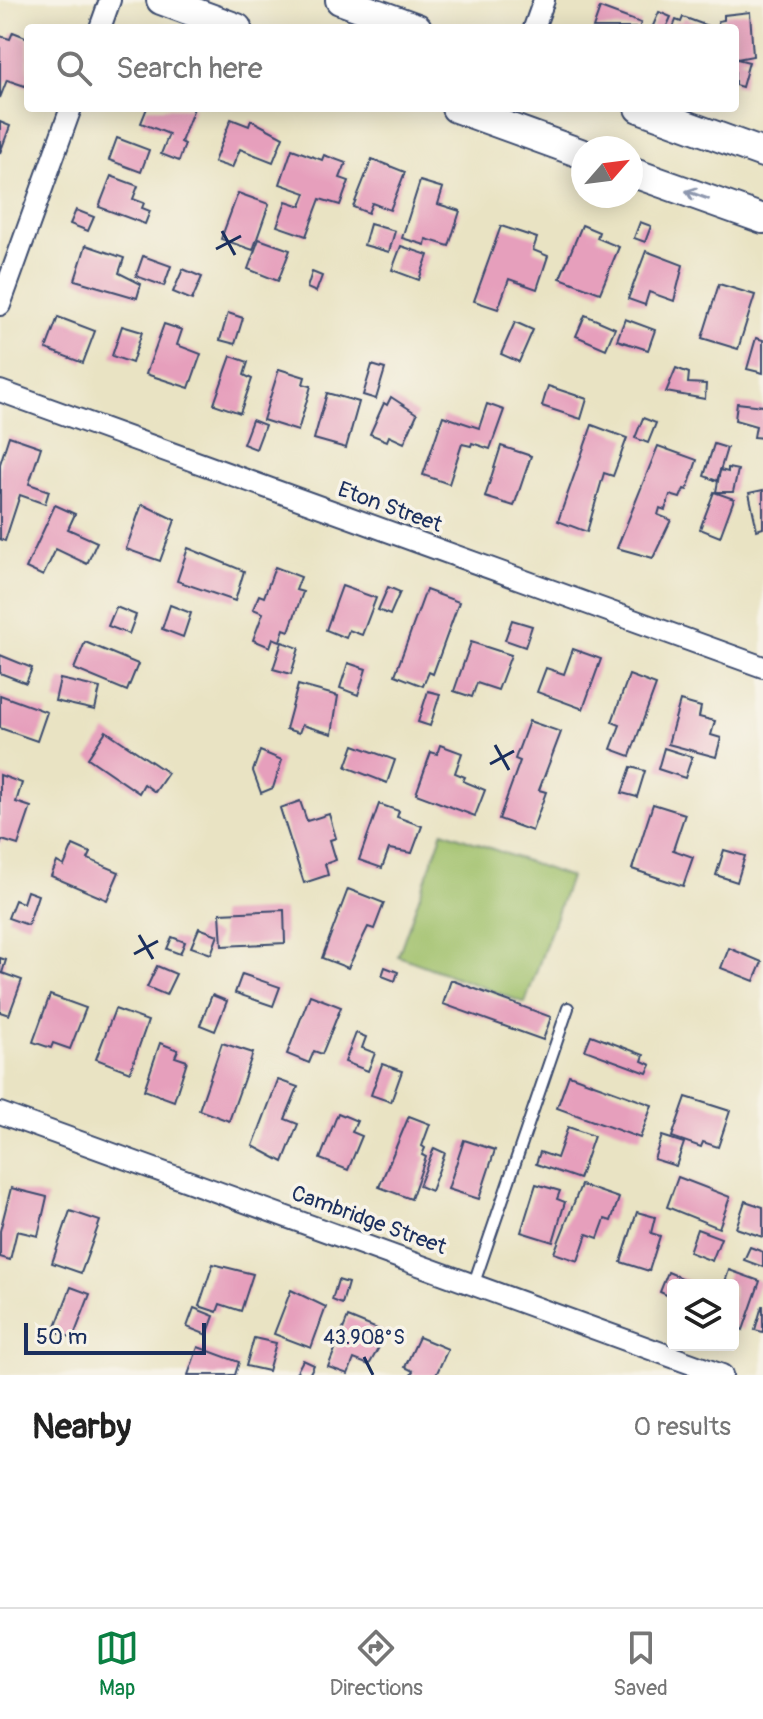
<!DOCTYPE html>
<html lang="en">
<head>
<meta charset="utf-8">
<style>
	:root { --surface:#fff; --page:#f2f2f2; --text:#222; --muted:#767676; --line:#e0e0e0; --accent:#0b8043 }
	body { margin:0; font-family:Pangolin,sans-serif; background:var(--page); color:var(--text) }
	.controls { position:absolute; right:24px; bottom:24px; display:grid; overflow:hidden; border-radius:8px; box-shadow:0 4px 20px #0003 }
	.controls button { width:72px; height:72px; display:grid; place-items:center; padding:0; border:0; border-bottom:2px solid var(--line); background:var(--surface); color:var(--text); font:40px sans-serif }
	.compass { position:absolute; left:571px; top:136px; width:72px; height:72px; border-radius:50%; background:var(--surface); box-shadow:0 4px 20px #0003; rotate:62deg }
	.scale { position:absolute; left:24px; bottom:20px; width:182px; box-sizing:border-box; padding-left:8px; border:4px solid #1b2f5e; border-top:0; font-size:22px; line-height:28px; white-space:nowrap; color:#1b2f5e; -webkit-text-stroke:6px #f7f3e8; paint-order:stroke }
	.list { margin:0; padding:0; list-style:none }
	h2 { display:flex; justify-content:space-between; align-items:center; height:104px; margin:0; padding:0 32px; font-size:34px }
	h2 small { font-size:26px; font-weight:400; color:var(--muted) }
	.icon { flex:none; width:44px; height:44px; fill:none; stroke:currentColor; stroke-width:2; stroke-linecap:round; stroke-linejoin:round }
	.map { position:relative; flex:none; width:763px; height:1375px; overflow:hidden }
	.search { position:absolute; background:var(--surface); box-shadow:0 4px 20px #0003; left:24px; right:24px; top:24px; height:88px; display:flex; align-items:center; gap:20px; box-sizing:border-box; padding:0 28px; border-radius:8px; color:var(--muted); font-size:30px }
	.sheet { height:232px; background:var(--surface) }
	nav { display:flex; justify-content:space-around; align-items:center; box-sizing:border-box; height:112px; border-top:2px solid var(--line); background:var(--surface); font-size:22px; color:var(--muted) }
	nav a { display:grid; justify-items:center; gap:4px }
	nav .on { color:var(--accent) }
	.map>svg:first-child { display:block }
</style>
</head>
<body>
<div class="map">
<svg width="763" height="1375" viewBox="0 0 763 1375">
	<rect width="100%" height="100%" fill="#f7f3e8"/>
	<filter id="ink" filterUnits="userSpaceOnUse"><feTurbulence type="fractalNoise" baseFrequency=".0125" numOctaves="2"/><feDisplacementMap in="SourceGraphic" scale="16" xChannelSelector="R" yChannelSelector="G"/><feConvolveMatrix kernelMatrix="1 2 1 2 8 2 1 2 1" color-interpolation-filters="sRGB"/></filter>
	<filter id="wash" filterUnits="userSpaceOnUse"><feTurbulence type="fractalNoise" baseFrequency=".006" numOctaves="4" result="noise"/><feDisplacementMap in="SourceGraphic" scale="32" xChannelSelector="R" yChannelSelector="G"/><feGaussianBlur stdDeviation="1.8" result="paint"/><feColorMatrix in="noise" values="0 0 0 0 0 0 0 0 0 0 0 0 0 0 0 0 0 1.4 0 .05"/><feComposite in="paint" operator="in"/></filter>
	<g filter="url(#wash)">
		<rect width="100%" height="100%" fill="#e9e3c3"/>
		<path fill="#9ebf68" stroke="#5c7763" stroke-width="2" d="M443 831 570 877 525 1003 398 956Z"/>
		<g id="blocks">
			<g fill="#e69fbc">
				<path d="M600 8 641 23 639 28H593Z"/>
				<path d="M659 12 671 17 666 28H652Z"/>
				<path d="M750 12 753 56 737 59 749 62 742 87 735 85V28H719L718 21 724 20V15Z"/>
				<path d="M683 17 713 28H673L676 20 681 22Z"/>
				<path d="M13 32 28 38V87L7 80 0 98V36L10 39Z"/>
				<path d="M147 108H194L181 142 185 144 179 161 161 154 169 134 141 123Z"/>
				<path d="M231 119 249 126 251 120 283 137 273 162 240 149 232 168 214 162Z"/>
				<path d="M0 122 10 126 0 153Z"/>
				<path d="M117 138 149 150 141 172 109 160Z"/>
				<path d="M292 149 322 160 324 155 346 163 340 178 349 181 340 205 320 199 306 236 277 226 286 201 301 206 306 193 280 184Z"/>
				<path d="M372 159 405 172 390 210 372 203 368 213 353 207Z"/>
				<path d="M111 176 138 186 133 199 144 203 142 208 150 211 145 224 99 207Z"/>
				<path d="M420 181 443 188 438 204 460 211 449 246 426 239 425 245 402 238Z"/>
				<path d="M238 193 269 204 253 250 221 239Z"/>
				<path d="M76 210 94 217 88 231 70 224Z"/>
				<path d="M640 222 651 226 645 242 634 238Z"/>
				<path d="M370 224 395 231 389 252 364 245Z"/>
				<path d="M582 225 599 232 597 238 619 247 600 293 560 278Z"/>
				<path d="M501 226 537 238 533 250 548 256 537 289 509 279 498 309 474 301Z"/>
				<path d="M259 239 290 250 278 281 248 269Z"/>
				<path d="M86 245 124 258 119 273 141 284 137 298 75 280Z"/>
				<path d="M401 246 428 255 419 280 392 270Z"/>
				<path d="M646 251 683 265 674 301 649 292 645 305 628 299Z"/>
				<path d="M143 256 171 266 164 286 136 276Z"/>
				<path d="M183 269 202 277 192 300 173 292Z"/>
				<path d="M312 272 322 276 316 292 307 288Z"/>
				<path d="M719 284 755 295 738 349 702 338Z"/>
				<path d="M228 313 243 318 235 344 220 340Z"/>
				<path d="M585 315 615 328 606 349 576 336Z"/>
				<path d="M58 317 95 331 83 363 46 349Z"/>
				<path d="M625 319 655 330 648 350 617 340Z"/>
				<path d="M515 322 533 330 519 362 501 354Z"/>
				<path d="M164 324 182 330 177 345 201 354 189 388 146 374Z"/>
				<path d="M122 326 142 332 132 363 112 356Z"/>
				<path d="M756 338 763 340V373L747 369Z"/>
				<path d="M231 356 248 362 244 375 252 379 240 413 214 404Z"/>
				<path d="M372 365 385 369 376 399 363 395Z"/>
				<path d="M676 368 689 373 688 383 706 384 705 399 666 392Z"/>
				<path d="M279 369 305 377 303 384 311 386 298 431 263 420Z"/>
				<path d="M548 386 587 399 581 419 542 406Z"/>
				<path d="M327 393 359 402 346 448 314 439Z"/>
				<path d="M391 397 417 414 404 443 389 436 387 441 370 434 384 403 387 405Z"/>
				<path d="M737 403 763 406V438L754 437 756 426 735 420Z"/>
				<path d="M487 404 504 410 490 449 472 443 471 446 462 444 449 484 423 475 443 416 479 428Z"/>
				<path d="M643 418 656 423 648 443 635 438Z"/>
				<path d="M252 420 265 425 256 449 243 444Z"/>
				<path d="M592 425 627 438 613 476 604 473 587 532 558 521Z"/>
				<path d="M9 436 41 447 29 484 49 491 45 504 20 495 5 541 0 539V464Z"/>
				<path d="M714 444 727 448 717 481 704 476Z"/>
				<path d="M501 446 531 456 514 506 485 497Z"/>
				<path d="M658 446 697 460 687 490 684 489 680 498 670 495 665 510 660 508 658 515 671 520 653 558 617 548Z"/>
				<path d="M728 468 738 470 733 492H716L720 470 728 472Z"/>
				<path d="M763 490V528L757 530 749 493Z"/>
				<path d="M714 492 734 499 720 537 700 529Z"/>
				<path d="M142 504 175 520 160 561 126 549Z"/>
				<path d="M55 505 75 514 68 529 97 542 87 564 56 549 43 576 26 568Z"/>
				<path d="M188 548 244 571 235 601 177 581Z"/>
				<path d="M275 567 301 577 296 590 303 592 289 631 284 629 280 641 273 638 270 647 253 640 263 613 253 609 259 595 264 597Z"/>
				<path d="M342 586 376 598 362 635 349 630 346 638 326 630Z"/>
				<path d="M388 587 400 592 390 615 378 610Z"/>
				<path d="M426 590 459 602 433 674 429 672 423 686 395 675Z"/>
				<path d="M170 605 191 613 183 637 162 629Z"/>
				<path d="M116 607 136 615 129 634 108 626Z"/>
				<path d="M512 620 532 626 525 647 505 640Z"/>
				<path d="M85 642 138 664 127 691 74 669Z"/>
				<path d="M282 642 299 648 291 674 273 669Z"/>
				<path d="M471 642 511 655 498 690 477 683 472 697 454 691Z"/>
				<path d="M573 649 601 659 583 709 537 692 546 668 564 674Z"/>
				<path d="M0 655 32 668 26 683 0 673Z"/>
				<path d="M348 663 366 669 358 695 340 688Z"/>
				<path d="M629 675 656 685 630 756 611 749 620 725 612 722Z"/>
				<path d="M60 679 100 688 95 710 55 701Z"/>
				<path d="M298 685 338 696 332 734 302 725 299 733 286 729Z"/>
				<path d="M428 691 440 694 430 726 418 722Z"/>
				<path d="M0 695 47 712 37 741 0 728Z"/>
				<path d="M680 701 701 707 699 717 715 721 711 735 721 738 716 757 668 744Z"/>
				<path d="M529 721 561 732 539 790 546 792 532 831 499 819 520 761 515 759Z"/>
				<path d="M106 731 168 773 155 792 144 784 139 793 88 758Z"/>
				<path d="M354 745 395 760 387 783 346 767Z"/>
				<path d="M440 745 462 753 455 773 465 777 463 781 485 790 475 816 416 794 431 752 437 754Z"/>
				<path d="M664 748 692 757 685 778 658 769Z"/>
				<path d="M260 751 282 760 273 788 261 793 253 771Z"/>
				<path d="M631 767 645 771 637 797 622 793Z"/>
				<path d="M0 775 22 783 16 802 31 807 18 845 2 840 0 846Z"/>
				<path d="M300 801 307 821 329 814 336 838 330 840 336 860 325 864 328 875 304 883 280 808Z"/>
				<path d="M379 804 399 811 397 817 422 826 412 853 389 849 382 868 359 860Z"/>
				<path d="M653 804 685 814 673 850 693 857 683 886 632 869Z"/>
				<path d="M73 845 91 853 88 859 119 872 107 900 51 876 57 862 64 866Z"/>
				<path d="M724 850 745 856 737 882 716 875Z"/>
				<path d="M348 889 384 903 374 929 368 927 348 968 322 958Z"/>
				<path d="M27 891 38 895 28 925 8 918 15 900 23 903Z"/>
				<path d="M284 910 285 943 222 946 220 913Z"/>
				<path d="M199 928 218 935 211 954 191 947Z"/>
				<path d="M172 937 185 942 180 954 167 949Z"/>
				<path d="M729 948 762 962 754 981 721 968Z"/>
				<path d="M0 958 6 960 2 973 22 980 9 1015 0 1012Z"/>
				<path d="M157 966 176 974 166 995 147 987Z"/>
				<path d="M385 967 398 972 395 981 382 976Z"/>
				<path d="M242 974 280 987 273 1006 235 993Z"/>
				<path d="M451 980 551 1017 543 1040 443 1004Z"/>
				<path d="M50 995 86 1008 70 1049 53 1043 51 1048 33 1042Z"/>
				<path d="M212 995 227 1001 215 1031 200 1025Z"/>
				<path d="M310 995 341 1007 322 1054 314 1051 309 1063 287 1054Z"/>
				<path d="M115 1009 148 1021 130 1072 96 1059Z"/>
				<path d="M356 1033 366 1037 362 1048 375 1053 368 1071 345 1062Z"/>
				<path d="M591 1035 644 1055 642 1061 651 1065 647 1073 585 1050Z"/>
				<path d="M160 1043 178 1050 175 1057 187 1061 174 1101 144 1090Z"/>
				<path d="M222 1043 253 1053 229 1121 199 1110Z"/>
				<path d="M382 1064 402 1071 391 1102 371 1095Z"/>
				<path d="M569 1075 652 1105 640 1138 557 1108Z"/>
				<path d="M278 1080 298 1087 285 1119 298 1124 283 1162 253 1146Z"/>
				<path d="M686 1097 730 1111 718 1147 703 1142 701 1147 672 1137Z"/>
				<path d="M338 1113 357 1121 352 1132 362 1136 348 1170 320 1159Z"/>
				<path d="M409 1116 430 1124 422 1146 425 1148 422 1155 426 1157 411 1199 379 1187Z"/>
				<path d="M568 1127 594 1136 579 1179 536 1164 540 1152 557 1158Z"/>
				<path d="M662 1136 684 1143 676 1166 654 1159Z"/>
				<path d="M464 1140 495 1150 479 1199 448 1189Z"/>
				<path d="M434 1148 445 1153 431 1191 419 1186Z"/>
				<path d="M678 1177 730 1197 719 1228 667 1207Z"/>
				<path d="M536 1184 560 1191 557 1199 565 1202 553 1242 521 1232Z"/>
				<path d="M581 1185 619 1198 611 1221 605 1219 598 1238 587 1234 578 1261 554 1253Z"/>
				<path d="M11 1188 47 1197 38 1236 17 1231 10 1260 0 1257V1231Z"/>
				<path d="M745 1201 763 1207V1237L736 1228Z"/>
				<path d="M70 1211 100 1221 81 1273 52 1263Z"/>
				<path d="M637 1212 655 1217 651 1233 660 1236 649 1271 621 1262Z"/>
				<path d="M697 1229 721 1238 712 1261 689 1252Z"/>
				<path d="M750 1247 763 1252V1267L744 1260Z"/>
				<path d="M213 1264 253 1274 241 1311 220 1304 217 1312 199 1306Z"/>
				<path d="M729 1270 760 1281 743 1330 733 1326V1285H724Z"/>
				<path d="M668 1272 689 1281 688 1285H673V1298L660 1292Z"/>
				<path d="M338 1280 348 1283 342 1304 332 1300Z"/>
				<path d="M71 1287 90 1294 73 1338 54 1331Z"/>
				<path d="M291 1290 326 1307 311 1348 274 1334Z"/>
				<path d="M762 1306H763V1332L755 1330Z"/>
				<path d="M194 1308 214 1316 207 1335 187 1327Z"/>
				<path d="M348 1317 387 1333 369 1365 354 1359 348 1374 328 1367Z"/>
				<path d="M419 1337 448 1349 436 1375H411L413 1371 405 1367Z"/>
				<path d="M254 1338 276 1343 268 1371 246 1366Z"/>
				<path d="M198 1347 239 1362 235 1375H188Z"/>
				<path d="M303 1360 314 1365 309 1375H295Z"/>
			</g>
		</g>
	</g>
	<g filter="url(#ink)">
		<use href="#blocks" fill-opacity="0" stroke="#3a4a6d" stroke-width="2"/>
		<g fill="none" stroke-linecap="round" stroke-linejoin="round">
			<defs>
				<path id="lane" d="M474 1283 568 1008"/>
				<g id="street">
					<path d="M100 28 110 0"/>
					<path d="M534 28 544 0"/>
					<path d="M0 305 71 108"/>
					<path d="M0 391 763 667"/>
					<path d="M0 1113 722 1375"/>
				</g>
				<g id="secondary">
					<path d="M161 0 237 28"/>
					<path d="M340 0 417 28"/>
					<path d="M456 108 583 154"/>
					<path d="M639 108 763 153"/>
					<path d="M631 172 763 219"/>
				</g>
			</defs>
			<use href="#lane" stroke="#3a4a6d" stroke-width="14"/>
			<use href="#street" stroke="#3a4a6d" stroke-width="24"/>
			<use href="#secondary" stroke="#3a4a6d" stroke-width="32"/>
			<use href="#lane" stroke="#fff" stroke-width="10"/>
			<use href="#street" stroke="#fff" stroke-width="20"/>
			<use href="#secondary" stroke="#fff" stroke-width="28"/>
		</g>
		<defs><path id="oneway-shaft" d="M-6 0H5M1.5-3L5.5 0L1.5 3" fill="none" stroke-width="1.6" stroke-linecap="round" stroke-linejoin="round" transform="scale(2)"/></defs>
		<use stroke="#8d97ae" href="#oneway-shaft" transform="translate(697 195) rotate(-160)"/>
	</g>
	<path fill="none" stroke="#1b2f5e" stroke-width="3" d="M222 231 235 255M216 249 241 236M495 745 509 770M490 764 514 751M139 935 153 959M134 954 158 941M364 1357 373 1375"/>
	<g text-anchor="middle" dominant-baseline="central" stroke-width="7" stroke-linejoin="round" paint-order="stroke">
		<g font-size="22" fill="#1b2f5e" stroke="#f7f3e8">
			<text transform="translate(390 507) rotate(20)">Eton Street</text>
			<text transform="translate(369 1220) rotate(20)">Cambridge Street</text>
		</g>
	</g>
	<g font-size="20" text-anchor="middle" fill="#1b2f5e" stroke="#f7f3e8" stroke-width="7" stroke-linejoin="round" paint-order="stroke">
		<text x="364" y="1344">43.908°S</text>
	</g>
</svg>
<div class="controls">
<button><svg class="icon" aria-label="layers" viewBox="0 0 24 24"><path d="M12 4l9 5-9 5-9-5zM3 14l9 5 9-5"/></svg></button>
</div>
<svg class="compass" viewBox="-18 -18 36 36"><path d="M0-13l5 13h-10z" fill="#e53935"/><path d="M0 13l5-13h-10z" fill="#767676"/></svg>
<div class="scale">50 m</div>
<div class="search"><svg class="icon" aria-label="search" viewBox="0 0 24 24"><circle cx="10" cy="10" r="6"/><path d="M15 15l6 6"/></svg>Search here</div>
</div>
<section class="sheet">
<h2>Nearby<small>0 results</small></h2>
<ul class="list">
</ul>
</section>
<nav>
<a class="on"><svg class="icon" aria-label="map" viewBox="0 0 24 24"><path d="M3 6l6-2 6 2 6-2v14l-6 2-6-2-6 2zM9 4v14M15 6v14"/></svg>Map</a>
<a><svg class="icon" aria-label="directions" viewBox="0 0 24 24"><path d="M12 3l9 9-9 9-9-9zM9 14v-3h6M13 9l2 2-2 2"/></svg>Directions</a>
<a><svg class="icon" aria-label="saved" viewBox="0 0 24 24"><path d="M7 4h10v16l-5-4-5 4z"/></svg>Saved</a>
</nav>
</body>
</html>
